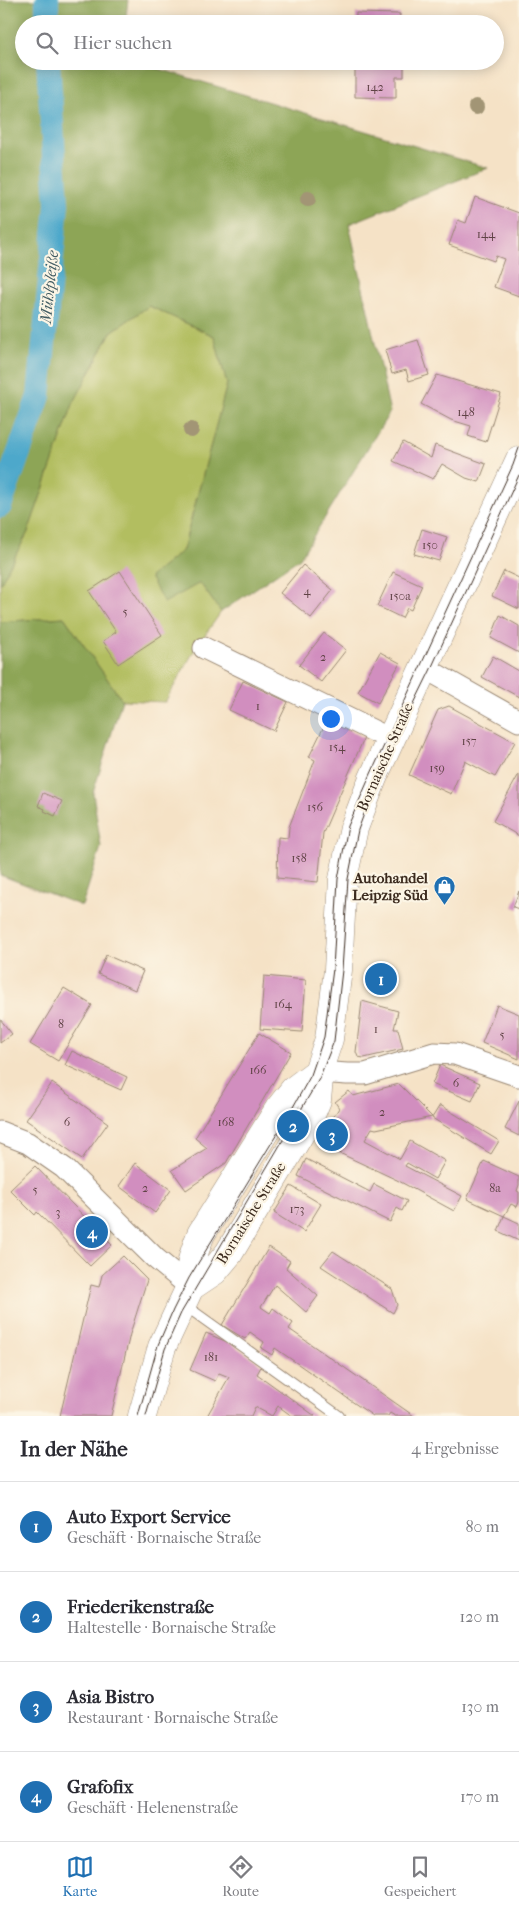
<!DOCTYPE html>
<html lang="de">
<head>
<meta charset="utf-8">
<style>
	:root { --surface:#fff; --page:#f7f7f7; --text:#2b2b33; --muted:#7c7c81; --line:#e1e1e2; --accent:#1f6fb2 }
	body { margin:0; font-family:"IM FELL French Canon",serif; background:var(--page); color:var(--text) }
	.you { position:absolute; left:330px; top:718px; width:18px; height:18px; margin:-12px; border:4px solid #fff; border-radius:50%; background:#1a73e8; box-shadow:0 0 0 8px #1a73e833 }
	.badge { display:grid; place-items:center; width:32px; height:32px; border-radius:50%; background:var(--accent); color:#fff; font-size:16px; font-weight:700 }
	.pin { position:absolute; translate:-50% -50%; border:2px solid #fff; box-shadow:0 1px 5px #0006 }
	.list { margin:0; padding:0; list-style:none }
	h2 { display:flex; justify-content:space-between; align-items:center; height:65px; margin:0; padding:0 20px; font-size:21px }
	h2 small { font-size:16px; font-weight:400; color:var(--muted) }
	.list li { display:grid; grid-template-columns:32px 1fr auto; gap:15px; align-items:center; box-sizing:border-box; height:90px; padding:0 20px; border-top:1px solid var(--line) }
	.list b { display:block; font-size:19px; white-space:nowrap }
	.list p { margin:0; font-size:16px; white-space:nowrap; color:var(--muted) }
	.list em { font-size:16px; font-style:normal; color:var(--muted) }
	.icon { flex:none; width:28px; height:28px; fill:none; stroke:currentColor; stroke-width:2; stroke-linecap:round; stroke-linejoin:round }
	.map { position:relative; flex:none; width:519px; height:1416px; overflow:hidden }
	.search { position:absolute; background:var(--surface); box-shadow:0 2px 12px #0003; left:15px; right:15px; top:15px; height:55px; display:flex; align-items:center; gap:12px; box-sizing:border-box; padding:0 18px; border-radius:28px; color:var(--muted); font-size:19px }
	.sheet { height:425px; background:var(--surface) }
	nav { display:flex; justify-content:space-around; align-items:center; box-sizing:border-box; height:70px; border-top:1px solid var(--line); background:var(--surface); font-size:14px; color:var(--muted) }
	nav a { display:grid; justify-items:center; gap:2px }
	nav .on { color:var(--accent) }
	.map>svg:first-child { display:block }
</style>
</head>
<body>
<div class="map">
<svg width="519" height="1416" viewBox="0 0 519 1416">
	<rect width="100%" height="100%" fill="#fcf5e5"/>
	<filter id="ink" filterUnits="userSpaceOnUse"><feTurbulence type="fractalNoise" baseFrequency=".02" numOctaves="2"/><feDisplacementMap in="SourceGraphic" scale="10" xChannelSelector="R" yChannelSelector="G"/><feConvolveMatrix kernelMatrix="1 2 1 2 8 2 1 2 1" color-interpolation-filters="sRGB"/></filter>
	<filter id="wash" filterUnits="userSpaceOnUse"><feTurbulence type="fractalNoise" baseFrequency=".0096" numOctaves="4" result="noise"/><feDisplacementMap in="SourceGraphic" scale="20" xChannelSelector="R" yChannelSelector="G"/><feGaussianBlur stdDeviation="1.12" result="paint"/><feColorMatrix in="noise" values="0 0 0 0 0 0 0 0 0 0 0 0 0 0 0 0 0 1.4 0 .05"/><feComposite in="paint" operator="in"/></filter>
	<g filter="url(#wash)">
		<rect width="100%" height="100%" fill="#f5e2c6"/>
		<path fill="#b2be60" stroke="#76743f" d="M149 306 214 336 227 384 183 550 150 578 200 583 221 612 194 651 165 702 122 700 64 617 0 622V584L28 532 73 404 111 332Z"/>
		<g fill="#8da556" stroke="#64683a">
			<path d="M0 0H128L125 24H24V61H133L488 168 349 224 390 412 300 558 221 612 200 583 164 603 150 577 183 550 227 384 214 336 149 306 111 332 73 404 28 532 0 584Z"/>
			<path d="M64 617 122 700 93 793 101 847 82 906 0 875V622Z"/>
		</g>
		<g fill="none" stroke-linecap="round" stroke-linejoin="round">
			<g stroke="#4da8cb" stroke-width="24">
				<path d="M47 24V0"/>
				<path d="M0 506 39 396 57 204 48 61"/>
			</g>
		</g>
		<g id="blocks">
			<g fill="#d18ebf">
				<path d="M356 13 400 14 399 24H356Z"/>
				<path d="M355 61H404V77H396V98L355 97Z"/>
				<path d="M475 197 519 213V296L494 287 504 259 496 256 494 261 449 245 458 220 466 223Z"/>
				<path d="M418 340 429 375 409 381 406 370 392 374 385 350Z"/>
				<path d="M437 375 501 394 486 442 468 436 471 426 451 420 421 404Z"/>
				<path d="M403 442 431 458 435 445 486 464 479 482 466 478 442 464 433 479 393 461Z"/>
				<path d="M422 529 447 537 439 561 414 554Z"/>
				<path d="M303 565 333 590 311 618 280 593Z"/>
				<path d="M120 571 162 635 118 664 103 641 116 632 89 591Z"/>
				<path d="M504 571 519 578V609L492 596Z"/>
				<path d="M393 572 422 585 411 610 407 608 402 618 377 606Z"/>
				<path d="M500 615 519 626V653L491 638Z"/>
				<path d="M324 633 346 650 321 682 299 665Z"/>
				<path d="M380 652 400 663 378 703 358 692Z"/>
				<path d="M493 656 519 671V697L482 677Z"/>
				<path d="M243 681 288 702 274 731 229 710Z"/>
				<path d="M449 706 515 742 495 777 465 761 451 794 409 775 438 710Z"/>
				<path d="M328 718 364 738 323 833 318 882 277 878 278 837 288 838 289 827 315 760 309 757Z"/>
				<path d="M519 774V836L493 821Z"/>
				<path d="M43 793 62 801 55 816 44 811 45 809 38 806Z"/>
				<path d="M519 891V909L513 907Z"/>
				<path d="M106 955 143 971 135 990 98 974Z"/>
				<path d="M264 976 306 980 302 1032 260 1029Z"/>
				<path d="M64 988 92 1005 58 1061 30 1044Z"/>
				<path d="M362 1001 398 1011 394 1029H398L403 1049 364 1058 358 1057 356 1052Z"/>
				<path d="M497 1005 519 1014V1059L482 1043Z"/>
				<path d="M0 1019 12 1034 0 1043Z"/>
				<path d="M259 1033 291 1052 226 1163 186 1190 172 1170 207 1148 195 1138Z"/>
				<path d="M72 1051 127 1077 121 1090 65 1065Z"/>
				<path d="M440 1065 480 1083 472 1101 432 1084Z"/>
				<path d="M52 1083 108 1123 82 1159 26 1120Z"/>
				<path d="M399 1084 432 1117 376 1129 372 1128 365 1140 400 1159 410 1141 445 1161 435 1179 407 1163 405 1166 462 1196 454 1211 397 1180 333 1150 318 1142 339 1108 335 1102 349 1091 353 1096Z"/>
				<path d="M519 1101V1136L505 1129Z"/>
				<path d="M440 1105 499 1141 491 1154 432 1118Z"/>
				<path d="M306 1159 370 1192 374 1184 407 1201 402 1211 397 1208 390 1222 298 1176Z"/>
				<path d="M484 1161 519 1177V1185L517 1191 519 1192V1202L517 1207 511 1204 504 1216 467 1199Z"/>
				<path d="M135 1163 171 1190 155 1213 119 1186Z"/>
				<path d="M35 1166 112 1245 90 1266 37 1212 35 1215 10 1190Z"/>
				<path d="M291 1186 321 1204 304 1232 274 1213Z"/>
				<path d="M504 1216 519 1223V1241L498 1231Z"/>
				<path d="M269 1247 290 1261 286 1268 318 1296 306 1312 275 1285 261 1307 270 1313 273 1308 293 1323 289 1329 414 1416H395L390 1413 388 1416H373L275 1348 272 1355 261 1348 264 1342 250 1332 245 1339 222 1325Z"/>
				<path d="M333 1251 392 1289 397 1305 393 1313 321 1266Z"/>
				<path d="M123 1256 147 1280 130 1334 111 1416H60L91 1285 99 1287 102 1275Z"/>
				<path d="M206 1333 232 1344 262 1365 257 1374 315 1416H292L278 1406 272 1416 255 1407 251 1416H207L229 1377 219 1373 215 1381 190 1370Z"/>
			</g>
		</g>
	</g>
	<g filter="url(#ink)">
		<use href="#blocks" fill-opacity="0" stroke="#988672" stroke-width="1"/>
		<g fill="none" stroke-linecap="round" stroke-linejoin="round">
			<defs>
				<path id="lane" d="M183 1304 339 1416"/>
				<g id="street">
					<path d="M204 648 392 740"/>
					<path d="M425 668 519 721"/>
					<path d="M318 1072 347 1074H365L434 1053 455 1054 519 1076"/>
					<path d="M0 1132 28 1143 64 1168 155 1258 190 1287"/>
				</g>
				<g id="secondary">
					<path d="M190 1287 214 1271 229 1253 310 1117 317 1100 319 1079 318 1072 329 1039 338 970 343 879 354 828 373 778 519 461"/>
					<path d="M142 1416 162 1347 190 1287C188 1268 194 1252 201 1234L279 1109 294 1090 318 1072"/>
				</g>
			</defs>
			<use href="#lane" stroke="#988672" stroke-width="12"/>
			<use href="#street" stroke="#988672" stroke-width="23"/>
			<use href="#secondary" stroke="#988672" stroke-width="29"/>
			<use href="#lane" stroke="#fff" stroke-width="10"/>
			<use href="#street" stroke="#fff" stroke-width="21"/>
			<use href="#secondary" stroke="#fff" stroke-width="28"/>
			<g stroke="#3b2a1e" stroke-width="1">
				<path d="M138 1416 158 1345 173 1310 189 1278 288 1116 311 1075 324 1037 333 969 338 879 348 826 370 776 513 465 519 448"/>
				<path d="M146 1416 165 1349 181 1313 319 1079 334 1041 342 970 348 879 358 830 377 779 430 671 519 475"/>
			</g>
		</g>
		<g fill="#a29575">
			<circle cx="476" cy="107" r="8"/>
			<circle cx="308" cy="199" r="8"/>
			<circle cx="191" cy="430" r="8"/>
		</g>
	</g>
	<defs>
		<symbol id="shop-pin" viewBox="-11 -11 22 30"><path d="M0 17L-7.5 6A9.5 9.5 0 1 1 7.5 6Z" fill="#1f6fb2" stroke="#fcf5e5"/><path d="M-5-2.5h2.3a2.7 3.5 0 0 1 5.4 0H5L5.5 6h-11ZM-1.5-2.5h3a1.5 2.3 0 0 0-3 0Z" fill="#fff"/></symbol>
	</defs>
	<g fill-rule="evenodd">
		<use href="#shop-pin" x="432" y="874" width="25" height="34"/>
	</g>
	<g text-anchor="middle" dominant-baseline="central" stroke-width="4.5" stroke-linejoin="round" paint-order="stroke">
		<g font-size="12" fill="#604346">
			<text x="375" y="87">142</text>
			<text x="486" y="234">144</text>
			<text x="466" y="412">148</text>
			<text x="430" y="545">150</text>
			<text x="307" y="591">4</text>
			<text x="400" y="596">150a</text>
			<text x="125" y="612">5</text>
			<text x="323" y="657">2</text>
			<text x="258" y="706">1</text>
			<text x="469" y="741">157</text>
			<text x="337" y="747">154</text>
			<text x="437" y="768">159</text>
			<text x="315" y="807">156</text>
			<text x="299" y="858">158</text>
			<text x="283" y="1004">164</text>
			<text x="61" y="1024">8</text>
			<text x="376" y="1029">1</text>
			<text x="502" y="1035">5</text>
			<text x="258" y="1070">166</text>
			<text x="456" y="1083">6</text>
			<text x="382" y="1112">2</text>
			<text x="67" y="1122">6</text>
			<text x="226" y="1122">168</text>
			<text x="145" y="1188">2</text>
			<text x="495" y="1188">8a</text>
			<text x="35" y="1190">5</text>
			<text x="297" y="1209">173</text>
			<text x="58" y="1212">3</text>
			<text x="211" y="1357">181</text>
		</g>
		<g font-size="15" fill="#3b2a1e" stroke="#fcf5e5">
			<text transform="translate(385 757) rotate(-66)">Bornaische Straße</text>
			<text transform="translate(251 1213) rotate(-58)">Bornaische Straße</text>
		</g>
		<g font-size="15" font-weight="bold" fill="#3b2a1e" stroke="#fcf5e5" text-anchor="end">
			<text x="428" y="878">Autohandel<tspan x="428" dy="17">Leipzig Süd</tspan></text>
		</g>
		<g font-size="16" font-style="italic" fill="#425c63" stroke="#fcf5e5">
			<text transform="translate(49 287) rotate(-84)">Mühlpleiße</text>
		</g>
	</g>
</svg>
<div class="you"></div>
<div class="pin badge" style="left:381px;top:979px">1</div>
<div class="pin badge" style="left:293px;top:1126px">2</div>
<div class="pin badge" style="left:332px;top:1135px">3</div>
<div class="pin badge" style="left:92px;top:1232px">4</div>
<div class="search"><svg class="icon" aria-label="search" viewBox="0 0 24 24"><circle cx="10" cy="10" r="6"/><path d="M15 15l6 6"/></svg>Hier suchen</div>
</div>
<section class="sheet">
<h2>In der Nähe<small>4 Ergebnisse</small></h2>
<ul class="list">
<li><span class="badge">1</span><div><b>Auto Export Service</b><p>Geschäft · Bornaische Straße</p></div><em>80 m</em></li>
<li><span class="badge">2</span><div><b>Friederikenstraße</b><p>Haltestelle · Bornaische Straße</p></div><em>120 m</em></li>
<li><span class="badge">3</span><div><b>Asia Bistro</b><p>Restaurant · Bornaische Straße</p></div><em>130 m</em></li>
<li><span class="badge">4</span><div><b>Grafofix</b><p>Geschäft · Helenenstraße</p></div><em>170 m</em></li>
</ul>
</section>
<nav>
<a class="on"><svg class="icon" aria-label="map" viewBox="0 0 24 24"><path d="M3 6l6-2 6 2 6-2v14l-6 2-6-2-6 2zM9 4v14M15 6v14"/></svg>Karte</a>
<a><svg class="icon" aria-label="directions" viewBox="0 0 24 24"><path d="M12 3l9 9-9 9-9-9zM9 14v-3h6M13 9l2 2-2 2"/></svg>Route</a>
<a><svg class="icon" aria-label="saved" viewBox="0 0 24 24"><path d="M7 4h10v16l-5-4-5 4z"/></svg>Gespeichert</a>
</nav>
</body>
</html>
